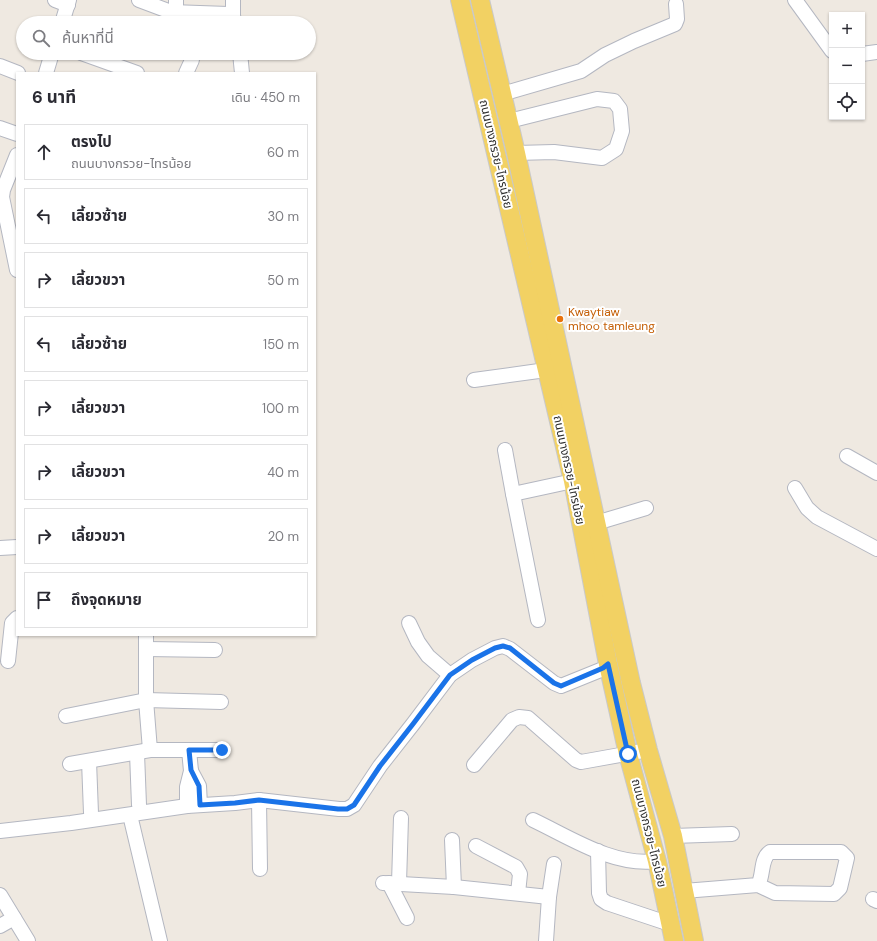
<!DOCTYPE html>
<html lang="th">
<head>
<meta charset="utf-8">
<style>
	:root { --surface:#fff; --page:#f7f7f7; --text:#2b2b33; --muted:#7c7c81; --line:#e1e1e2 }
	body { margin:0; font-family:"DM Sans","Noto Sans Thai",sans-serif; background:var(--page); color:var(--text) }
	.controls { position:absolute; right:12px; top:12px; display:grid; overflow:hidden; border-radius:0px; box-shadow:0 1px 3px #0004 }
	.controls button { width:36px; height:36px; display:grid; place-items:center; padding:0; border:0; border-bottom:1px solid var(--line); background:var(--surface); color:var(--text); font:20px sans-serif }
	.stop { position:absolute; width:12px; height:12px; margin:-9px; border:3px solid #1a73e8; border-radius:50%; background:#fff }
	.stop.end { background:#1a73e8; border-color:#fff; box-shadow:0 1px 4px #0008 }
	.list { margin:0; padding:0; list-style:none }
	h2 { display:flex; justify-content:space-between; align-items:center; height:52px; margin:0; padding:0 16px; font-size:17px }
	h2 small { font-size:13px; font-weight:400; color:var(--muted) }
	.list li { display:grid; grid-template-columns:26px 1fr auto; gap:12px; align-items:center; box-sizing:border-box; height:56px; margin:0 8px 8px; padding:0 8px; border:1px solid var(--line); border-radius:0px }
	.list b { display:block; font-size:15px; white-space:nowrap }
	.list p { margin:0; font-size:13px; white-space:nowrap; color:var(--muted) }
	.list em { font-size:13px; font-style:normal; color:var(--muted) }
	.icon { flex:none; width:22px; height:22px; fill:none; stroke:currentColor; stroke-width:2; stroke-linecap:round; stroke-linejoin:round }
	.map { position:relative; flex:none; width:877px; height:941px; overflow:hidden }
	.search { position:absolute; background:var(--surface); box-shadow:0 1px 3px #0004; left:16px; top:16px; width:300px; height:44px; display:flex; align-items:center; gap:10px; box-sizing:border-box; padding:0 14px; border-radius:22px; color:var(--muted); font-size:15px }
	.panel { position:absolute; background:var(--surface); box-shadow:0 1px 3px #0004; left:16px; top:72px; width:300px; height:564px; border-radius:0px }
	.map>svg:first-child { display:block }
</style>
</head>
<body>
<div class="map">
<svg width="877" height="941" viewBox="0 0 877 941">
	<rect width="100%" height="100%" fill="#efe9e1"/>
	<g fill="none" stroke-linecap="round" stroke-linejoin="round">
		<defs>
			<g id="minor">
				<path d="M55 0 68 5"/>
				<path d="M139 0 171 12 228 14 233 16"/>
				<path d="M176 0V12"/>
				<path d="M233 0V16L235 23"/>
				<path d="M795 0 832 51"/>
				<path d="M62 23 69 0"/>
				<path d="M81 53 137 73"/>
				<path d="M240 53 242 73"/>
				<path d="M862 54 877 52"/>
				<path d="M0 66 18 73"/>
				<path d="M46 73 52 53"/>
				<path d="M186 73 192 60"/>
				<path d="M502 94 581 71 605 55 634 41 675 24 677 19 676 4"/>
				<path d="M509 121 597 99 614 101 620 109 622 131 616 149 602 158 554 152 516 153"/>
				<path d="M0 128 17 134"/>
				<path d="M17 155 3 190 2 197 17 270"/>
				<path d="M474 380 546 370"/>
				<path d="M505 450 513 494"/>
				<path d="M847 456 877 473"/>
				<path d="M795 488 807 508 817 517 877 549"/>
				<path d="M596 523 646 508"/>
				<path d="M0 548 17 547"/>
				<path d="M538 620 513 494 573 481"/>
				<path d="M409 623 418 642 428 656 450 675"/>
				<path d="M146 635V700L150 750"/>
				<path d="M146 649 215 650"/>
				<path d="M8 661 12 623 17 618"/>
				<path d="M66 716 146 700 221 702"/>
				<path d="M137 753 139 805"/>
				<path d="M89 761 91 813"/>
				<path d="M70 764 150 750H222"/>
				<path d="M474 765 512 720 519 717 528 718 576 760 581 762 648 750"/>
				<path d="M191 771 199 786 200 805"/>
				<path d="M259 800 260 869"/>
				<path d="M187 806V787L191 771 189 750"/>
				<path d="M130 815 160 941"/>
				<path d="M533 820C571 838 614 867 657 861"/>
				<path d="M0 831 71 823 187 806 235 803 259 800 339 809H347L354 805 380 766 413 724 450 675 472 660 495 648 503 646 510 649 554 683 561 686 603 669 608 664"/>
				<path d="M673 836 732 834"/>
				<path d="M452 840 454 887"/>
				<path d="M476 846 516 867 520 874 518 893"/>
				<path d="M598 851 599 893 601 899 607 903 670 924"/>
				<path d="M383 883 454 887 549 897"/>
				<path d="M389 883 407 918"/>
				<path d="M399 883 401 818"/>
				<path d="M684 891 758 885 775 893 834 894 840 888 847 858 841 852H770C760 859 764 875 758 885"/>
				<path d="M0 895 28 941"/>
				<path d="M873 899 877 901"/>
				<path d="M0 926 14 918"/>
				<path d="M546 941 549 897 554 864"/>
			</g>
			<g id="major">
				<path d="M460 0 573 481 608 664 628 754 657 861 674 941"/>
				<path d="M480 0 516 153 631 683 648 750 673 836 694 941"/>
			</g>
		</defs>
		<use href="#minor" stroke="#b4b7c1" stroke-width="16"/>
		<use href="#major" stroke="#c9c9c9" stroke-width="20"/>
		<use href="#minor" stroke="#fff" stroke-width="14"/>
		<use href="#major" stroke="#f2d163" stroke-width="18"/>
	</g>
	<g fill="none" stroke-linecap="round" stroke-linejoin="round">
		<path stroke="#1a73e8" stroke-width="5" d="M222 750H189L191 770 199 786 200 805 235 803 259 800 338 809H347L354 805 380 766 413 724 450 675 472 660 495 648 503 646 510 648 554 683 561 686 603 668 608 664 628 754"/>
	</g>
	<circle fill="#e8710a" stroke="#fff" stroke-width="1.5" cx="560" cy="319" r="4"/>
	<g text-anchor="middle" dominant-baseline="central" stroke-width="4" stroke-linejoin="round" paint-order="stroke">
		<g font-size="12" fill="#2e2e2e" stroke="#fff">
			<text transform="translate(496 154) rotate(77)">ถนนบางกรวย-ไทรน้อย</text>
			<text transform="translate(569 470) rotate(78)">ถนนบางกรวย-ไทรน้อย</text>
			<text transform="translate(649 833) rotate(76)">ถนนบางกรวย-ไทรน้อย</text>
		</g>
		<g font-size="12" fill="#c56008" stroke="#fff" text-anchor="start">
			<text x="568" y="312">Kwaytiaw<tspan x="568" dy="14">mhoo tamleung</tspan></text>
		</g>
	</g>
</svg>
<div class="controls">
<button>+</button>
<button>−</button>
<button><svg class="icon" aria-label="locate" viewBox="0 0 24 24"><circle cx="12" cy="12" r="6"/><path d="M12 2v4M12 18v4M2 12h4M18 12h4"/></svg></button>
</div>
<div class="stop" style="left:628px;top:754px"></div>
<div class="stop end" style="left:222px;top:750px"></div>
<div class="search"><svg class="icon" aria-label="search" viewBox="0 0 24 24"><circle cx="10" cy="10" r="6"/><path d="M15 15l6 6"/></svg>ค้นหาที่นี่</div>
<section class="panel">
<h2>6 นาที<small>เดิน · 450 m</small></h2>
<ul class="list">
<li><svg class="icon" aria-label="ahead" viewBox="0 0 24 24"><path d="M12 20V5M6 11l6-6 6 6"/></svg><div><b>ตรงไป</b><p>ถนนบางกรวย-ไทรน้อย</p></div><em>60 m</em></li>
<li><svg class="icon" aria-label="left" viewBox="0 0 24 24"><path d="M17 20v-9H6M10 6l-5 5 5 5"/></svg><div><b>เลี้ยวซ้าย</b></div><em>30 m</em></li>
<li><svg class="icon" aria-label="right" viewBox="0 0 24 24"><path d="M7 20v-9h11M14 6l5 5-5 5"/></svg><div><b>เลี้ยวขวา</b></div><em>50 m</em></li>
<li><svg class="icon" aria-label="left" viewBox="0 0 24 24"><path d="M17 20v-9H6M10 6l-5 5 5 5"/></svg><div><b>เลี้ยวซ้าย</b></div><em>150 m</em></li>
<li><svg class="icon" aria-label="right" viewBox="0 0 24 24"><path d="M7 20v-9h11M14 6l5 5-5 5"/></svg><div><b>เลี้ยวขวา</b></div><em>100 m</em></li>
<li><svg class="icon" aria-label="right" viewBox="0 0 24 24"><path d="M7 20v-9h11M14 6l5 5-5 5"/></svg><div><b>เลี้ยวขวา</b></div><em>40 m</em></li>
<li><svg class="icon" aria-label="right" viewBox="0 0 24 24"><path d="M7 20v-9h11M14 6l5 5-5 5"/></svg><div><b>เลี้ยวขวา</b></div><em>20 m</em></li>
<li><svg class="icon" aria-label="arrive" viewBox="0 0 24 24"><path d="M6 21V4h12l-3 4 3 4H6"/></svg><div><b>ถึงจุดหมาย</b></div></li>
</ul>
</section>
</div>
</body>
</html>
